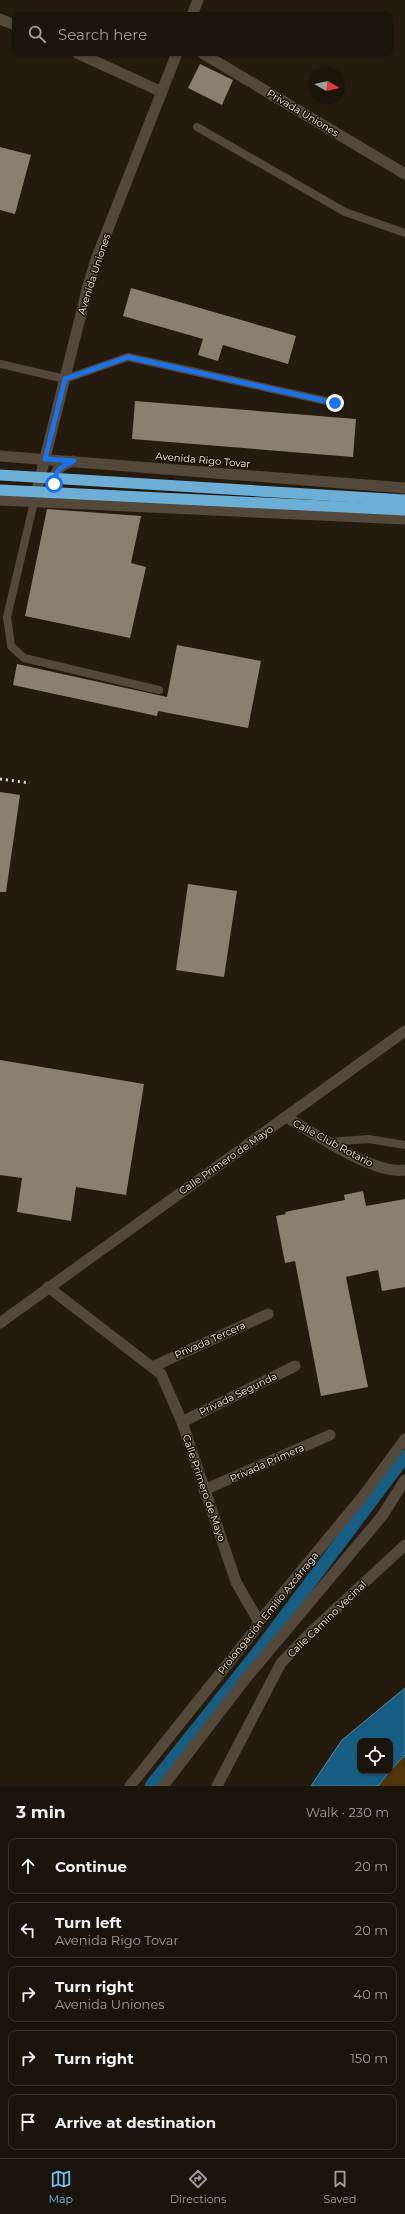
<!DOCTYPE html>
<html lang="en">
<head>
<meta charset="utf-8">
<style>
	:root { --surface:#1b140a; --page:#282118; --text:#f1f3f6; --muted:#a09e9c; --line:#39332b; --accent:#6fc2f4 }
	body { margin:0; font-family:Montserrat,sans-serif; background:var(--page); color:var(--text) }
	.controls { position:absolute; right:12px; bottom:12px; display:grid; overflow:hidden; border-radius:8px; box-shadow:0 1px 3px #0004 }
	.controls button { width:36px; height:36px; display:grid; place-items:center; padding:0; border:0; border-bottom:1px solid var(--line); background:var(--surface); color:var(--text); font:20px sans-serif }
	.compass { position:absolute; left:309px; top:68px; width:36px; height:36px; border-radius:50%; background:var(--surface); box-shadow:0 1px 3px #0004; rotate:99deg }
	.stop { position:absolute; width:12px; height:12px; margin:-9px; border:3px solid #1a73e8; border-radius:50%; background:#fff }
	.stop.end { background:#1a73e8; border-color:#fff; box-shadow:0 1px 4px #0008 }
	.list { margin:0; padding:0; list-style:none }
	h2 { display:flex; justify-content:space-between; align-items:center; height:52px; margin:0; padding:0 16px; font-size:17px }
	h2 small { font-size:13px; font-weight:400; color:var(--muted) }
	.list li { display:grid; grid-template-columns:26px 1fr auto; gap:12px; align-items:center; box-sizing:border-box; height:56px; margin:0 8px 8px; padding:0 8px; border:1px solid var(--line); border-radius:8px }
	.list b { display:block; font-size:15px; white-space:nowrap }
	.list p { margin:0; font-size:13px; white-space:nowrap; color:var(--muted) }
	.list em { font-size:13px; font-style:normal; color:var(--muted) }
	.icon { flex:none; width:22px; height:22px; fill:none; stroke:currentColor; stroke-width:2; stroke-linecap:round; stroke-linejoin:round }
	.map { position:relative; flex:none; width:405px; height:1786px; overflow:hidden }
	.search { position:absolute; background:var(--surface); box-shadow:0 1px 3px #0004; left:12px; right:12px; top:12px; height:44px; display:flex; align-items:center; gap:10px; box-sizing:border-box; padding:0 14px; border-radius:8px; color:var(--muted); font-size:15px }
	.sheet { height:372px; background:var(--surface) }
	nav { display:flex; justify-content:space-around; align-items:center; box-sizing:border-box; height:56px; border-top:1px solid var(--line); background:var(--surface); font-size:11px; color:var(--muted) }
	nav a { display:grid; justify-items:center; gap:2px }
	nav .on { color:var(--accent) }
	.map>svg:first-child { display:block }
</style>
</head>
<body>
<div class="map">
<svg width="405" height="1786" viewBox="0 0 405 1786">
	<rect width="100%" height="100%" fill="#241b0e"/>
	<path fill="#4e3408" d="M405 1755V1786H378Z"/>
	<path fill="#155d82" stroke="#598aa1" d="M405 1688V1755L390 1771V1741H360V1771H390L378 1786H311L342 1740Z"/>
	<g fill="none" stroke-linecap="round" stroke-linejoin="round">
		<path stroke="#155d82" stroke-width="13" d="M151 1786 261 1648 405 1456"/>
	</g>
	<g fill="#8b8070">
		<path d="M200 64 233 80 222 105 188 88Z"/>
		<path d="M0 147 31 155 15 214 0 210Z"/>
		<path d="M131 288 296 336 288 364 223 345 218 361 198 355 203 339 123 316Z"/>
		<path d="M135 401 356 419 353 457 132 439Z"/>
		<path d="M47 509 141 516 131 563 146 567 130 638 25 616Z"/>
		<path d="M177 645 261 661 248 728 158 711 157 716 13 685 17 664 167 697Z"/>
		<path d="M0 792 20 795 6 892H0Z"/>
		<path d="M188 884 237 891 224 977 176 970Z"/>
		<path d="M0 1060 144 1084 126 1195 76 1187 71 1221 17 1212 22 1178 0 1175Z"/>
		<path d="M363 1191 366 1206 405 1199V1287L382 1291 378 1270 346 1277 368 1387 321 1396 295 1261 285 1263 276 1216 286 1214 285 1212 345 1200 344 1195Z"/>
	</g>
	<g fill="none" stroke-linecap="round" stroke-linejoin="round">
		<g stroke="#53483a" stroke-width="8">
			<path d="M197 127 345 212 405 233"/>
			<path d="M0 364 65 379 128 357 335 403"/>
			<path d="M34 502 7 617 11 646 24 658 159 690"/>
			<path d="M329 1142 369 1139 405 1145"/>
		</g>
		<g stroke="#53483a" stroke-width="11">
			<path d="M0 19 15 25"/>
			<path d="M77 53 162 92"/>
			<path d="M202 53 405 174"/>
			<path d="M286 1117C314 1133 374 1175 405 1170"/>
			<path d="M48 1287 161 1374 182 1422 236 1582 259 1622"/>
			<path d="M152 1367 268 1314"/>
			<path d="M182 1422 295 1366"/>
			<path d="M204 1490 330 1435"/>
			<path d="M130 1786 254 1631 259 1622 364 1495 405 1439"/>
			<path d="M163 1786 247 1677 382 1516 405 1480"/>
			<path d="M217 1786 281 1663 311 1632 405 1545"/>
		</g>
		<g stroke="#53483a" stroke-width="11">
			<path d="M192 15 198 0"/>
			<path d="M0 456 405 488"/>
			<path d="M63 498C51 494 52 474 61 467 64 464 69 463 73 461"/>
			<path d="M0 500 405 519"/>
			<path d="M34 502 88 286 97 257 177 53"/>
		</g>
		<path stroke="#53483a" stroke-width="11" d="M0 1323 405 1031"/>
		<g stroke="#6caed6" stroke-width="11">
			<path d="M0 475 405 500"/>
			<path d="M0 490 405 510"/>
		</g>
		<path stroke="#ddd7cd" stroke-width="3" stroke-dasharray="2 4" stroke-linecap="butt" d="M0 779 30 783"/>
	</g>
	<g fill="none" stroke-linecap="round" stroke-linejoin="round">
		<path stroke="#1a73e8" stroke-width="5" d="M54 484C55 470 61 466 74 461L45 459 65 379 128 357 335 403"/>
	</g>
	<g text-anchor="middle" dominant-baseline="central" stroke-width="3" stroke-linejoin="round" paint-order="stroke">
		<g font-size="10" fill="#f9f3ea" stroke="#1b1206">
			<text transform="translate(303 113) rotate(31)">Privada Uniones</text>
			<text transform="translate(94 274) rotate(-72)">Avenida Uniones</text>
			<text transform="translate(203 460) rotate(5)">Avenida Rigo Tovar</text>
			<text transform="translate(333 1143) rotate(28)">Calle Club Rotario</text>
			<text transform="translate(226 1160) rotate(-35)">Calle Primero de Mayo</text>
			<text transform="translate(210 1340) rotate(-24)">Privada Tercera</text>
			<text transform="translate(238 1394) rotate(-26)">Privada Segunda</text>
			<text transform="translate(267 1463) rotate(-24)">Privada Primera</text>
			<text transform="translate(204 1488) rotate(71)">Calle Primero de Mayo</text>
			<text transform="translate(268 1613) rotate(-51)">Prolongación Emilio Azcárraga</text>
			<text transform="translate(327 1619) rotate(-44)">Calle Camino Vecinal</text>
		</g>
	</g>
</svg>
<div class="controls">
<button><svg class="icon" aria-label="locate" viewBox="0 0 24 24"><circle cx="12" cy="12" r="6"/><path d="M12 2v4M12 18v4M2 12h4M18 12h4"/></svg></button>
</div>
<svg class="compass" viewBox="-18 -18 36 36"><path d="M0-13l5 13h-10z" fill="#e53935"/><path d="M0 13l5-13h-10z" fill="#a09e9c"/></svg>
<div class="stop" style="left:54px;top:484px"></div>
<div class="stop end" style="left:335px;top:403px"></div>
<div class="search"><svg class="icon" aria-label="search" viewBox="0 0 24 24"><circle cx="10" cy="10" r="6"/><path d="M15 15l6 6"/></svg>Search here</div>
</div>
<section class="sheet">
<h2>3 min<small>Walk · 230 m</small></h2>
<ul class="list">
<li><svg class="icon" aria-label="ahead" viewBox="0 0 24 24"><path d="M12 20V5M6 11l6-6 6 6"/></svg><div><b>Continue</b></div><em>20 m</em></li>
<li><svg class="icon" aria-label="left" viewBox="0 0 24 24"><path d="M17 20v-9H6M10 6l-5 5 5 5"/></svg><div><b>Turn left</b><p>Avenida Rigo Tovar</p></div><em>20 m</em></li>
<li><svg class="icon" aria-label="right" viewBox="0 0 24 24"><path d="M7 20v-9h11M14 6l5 5-5 5"/></svg><div><b>Turn right</b><p>Avenida Uniones</p></div><em>40 m</em></li>
<li><svg class="icon" aria-label="right" viewBox="0 0 24 24"><path d="M7 20v-9h11M14 6l5 5-5 5"/></svg><div><b>Turn right</b></div><em>150 m</em></li>
<li><svg class="icon" aria-label="arrive" viewBox="0 0 24 24"><path d="M6 21V4h12l-3 4 3 4H6"/></svg><div><b>Arrive at destination</b></div></li>
</ul>
</section>
<nav>
<a class="on"><svg class="icon" aria-label="map" viewBox="0 0 24 24"><path d="M3 6l6-2 6 2 6-2v14l-6 2-6-2-6 2zM9 4v14M15 6v14"/></svg>Map</a>
<a><svg class="icon" aria-label="directions" viewBox="0 0 24 24"><path d="M12 3l9 9-9 9-9-9zM9 14v-3h6M13 9l2 2-2 2"/></svg>Directions</a>
<a><svg class="icon" aria-label="saved" viewBox="0 0 24 24"><path d="M7 4h10v16l-5-4-5 4z"/></svg>Saved</a>
</nav>
</body>
</html>
